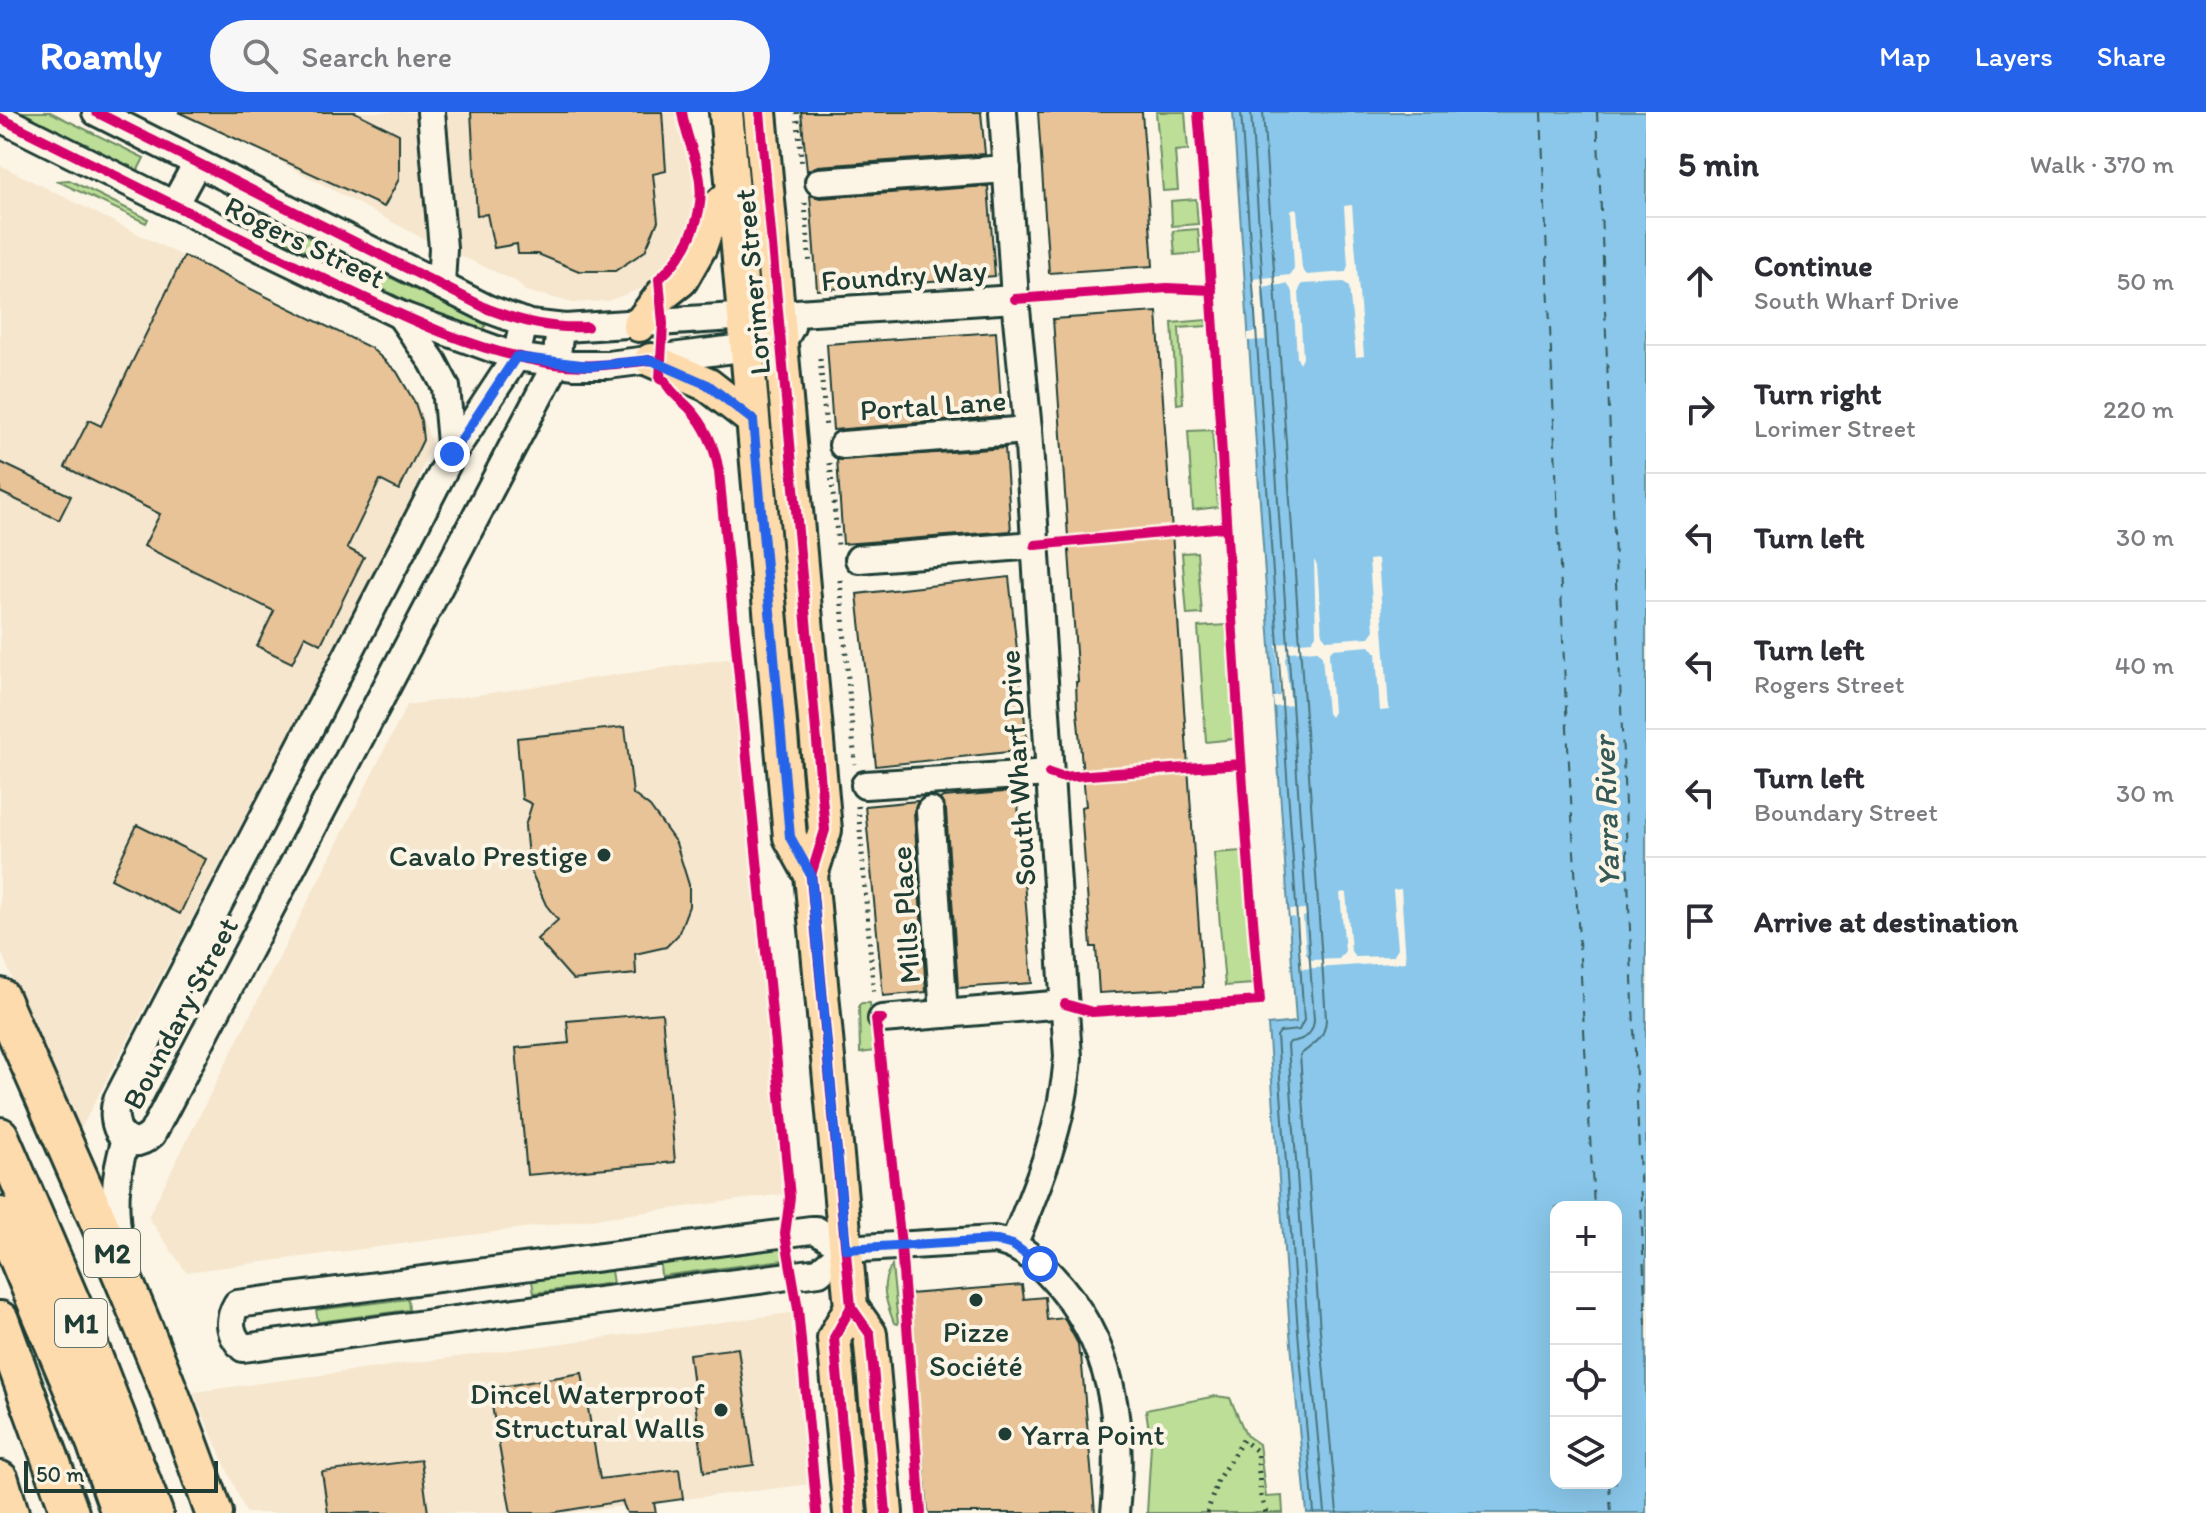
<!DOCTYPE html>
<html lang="en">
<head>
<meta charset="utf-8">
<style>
	:root { --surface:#fff; --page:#f7f7f7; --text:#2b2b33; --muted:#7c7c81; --line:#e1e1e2; --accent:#2563eb }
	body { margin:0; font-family:Itim,sans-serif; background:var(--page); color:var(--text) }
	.controls { position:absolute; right:24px; bottom:24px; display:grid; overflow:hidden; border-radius:16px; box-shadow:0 8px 32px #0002 }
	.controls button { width:72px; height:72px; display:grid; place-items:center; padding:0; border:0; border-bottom:2px solid var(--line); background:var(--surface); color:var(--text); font:40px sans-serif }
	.scale { position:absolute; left:24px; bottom:20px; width:194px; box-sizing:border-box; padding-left:8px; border:4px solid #1f3d34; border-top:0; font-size:22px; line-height:28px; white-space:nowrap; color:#1f3d34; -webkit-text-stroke:6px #fcf5e5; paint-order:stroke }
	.stop { position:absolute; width:24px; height:24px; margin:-18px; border:6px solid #2563eb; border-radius:50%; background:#fff }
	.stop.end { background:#2563eb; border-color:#fff; box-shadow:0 2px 8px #0008 }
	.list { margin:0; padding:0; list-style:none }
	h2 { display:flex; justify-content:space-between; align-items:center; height:104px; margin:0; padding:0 32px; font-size:34px }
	h2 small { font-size:26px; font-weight:400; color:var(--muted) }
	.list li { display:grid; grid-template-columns:52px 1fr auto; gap:24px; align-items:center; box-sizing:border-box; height:128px; padding:0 32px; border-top:2px solid var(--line) }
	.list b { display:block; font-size:30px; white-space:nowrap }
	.list p { margin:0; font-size:26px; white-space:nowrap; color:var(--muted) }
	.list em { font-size:26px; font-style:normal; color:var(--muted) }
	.icon { flex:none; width:44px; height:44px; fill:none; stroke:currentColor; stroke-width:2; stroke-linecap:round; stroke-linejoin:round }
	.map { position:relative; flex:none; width:1646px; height:1401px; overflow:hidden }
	header { display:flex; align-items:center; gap:48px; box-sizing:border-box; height:112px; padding:0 40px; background:var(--accent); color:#fff }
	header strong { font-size:38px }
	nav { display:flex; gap:44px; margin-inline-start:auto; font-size:28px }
	.search { width:560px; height:72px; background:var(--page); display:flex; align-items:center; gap:20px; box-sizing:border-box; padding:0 28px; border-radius:44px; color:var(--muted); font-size:30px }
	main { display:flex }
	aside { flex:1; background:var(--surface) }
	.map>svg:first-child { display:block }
</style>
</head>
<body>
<header>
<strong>Roamly</strong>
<div class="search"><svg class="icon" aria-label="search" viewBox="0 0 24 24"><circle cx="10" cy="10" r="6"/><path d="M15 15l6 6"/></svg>Search here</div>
<nav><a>Map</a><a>Layers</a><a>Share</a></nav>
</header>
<main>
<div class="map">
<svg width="1646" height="1401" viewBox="0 0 1646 1401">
	<rect width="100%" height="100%" fill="#fcf5e5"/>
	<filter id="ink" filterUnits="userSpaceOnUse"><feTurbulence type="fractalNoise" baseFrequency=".0125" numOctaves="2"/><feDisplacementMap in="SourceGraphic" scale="16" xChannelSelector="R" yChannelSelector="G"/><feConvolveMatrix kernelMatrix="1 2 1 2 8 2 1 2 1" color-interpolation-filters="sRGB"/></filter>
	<g filter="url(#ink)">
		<g fill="#f6e6ce">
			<path d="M188 0H679L685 30 696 62 697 90 693 108 689 123 671 152 643 176 608 189 573 191 525 179 517 170 502 163 420 125Z"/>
			<path d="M0 53 371 238 416 287 431 329 413 387 77 1024 0 837Z"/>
			<path d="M732 546 785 1082 186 1160 148 1105 407 593Z"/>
			<path d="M797 1200 812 1372 566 1401H246L193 1280Z"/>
		</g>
		<g fill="#bcde97" stroke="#6e8e66" stroke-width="2">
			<path d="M16 0H50L144 46 137 60Z"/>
			<path d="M1156 0H1185L1188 38 1175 39 1178 78 1163 79Z"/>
			<path d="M69 68 148 107 146 111 57 69Z"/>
			<path d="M1196 87 1198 112 1172 114 1171 89Z"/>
			<path d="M256 100 486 212 480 225 250 112Z"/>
			<path d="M1198 117 1200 141 1175 143 1173 119Z"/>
			<path d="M1206 208 1207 214 1179 216 1183 291 1177 292 1172 211Z"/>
			<path d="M1212 318 1218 395 1193 398 1188 319Z"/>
			<path d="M1197 440 1202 502 1187 503 1182 441Z"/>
			<path d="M1226 513 1234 627 1206 630 1198 515Z"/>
			<path d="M1242 739 1253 872 1225 874 1214 741Z"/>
			<path d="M862 891H870L875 939 860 941 859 893Z"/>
			<path d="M781 1136 783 1148 661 1164 660 1152Z"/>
			<path d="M892 1154 898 1212 894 1211C887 1192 878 1172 892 1154Z"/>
			<path d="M611 1159 613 1171 534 1181 532 1169Z"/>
			<path d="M408 1187 409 1198 318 1210 316 1198Z"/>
			<path d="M852 1242 858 1246 871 1401H863L849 1246Z"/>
			<path d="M1216 1284 1230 1286 1246 1323 1259 1332 1266 1385 1282 1384 1283 1401H1147L1151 1333 1146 1298Z"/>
		</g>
		<path fill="#8ac7ea" stroke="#5f90a1" stroke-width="2" fill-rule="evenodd" d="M1233 0H1646V1401H1307L1290 1221 1268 913 1296 910ZM1556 1095H1616V1371H1556Z"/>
		<g fill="#fcf5e5">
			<path d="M1352 93 1364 244 1356 245 1349 175 1344 170 1302 172 1299 179 1303 246 1300 252 1297 246 1293 180 1287 172 1266 175 1262 181 1265 228 1248 229V221L1257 220 1253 167 1290 163 1294 156 1291 98 1295 96 1297 98 1302 157 1307 163 1346 160 1348 153 1344 94Z"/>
			<path d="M1378 447 1389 598 1380 599 1376 541 1370 534 1332 537 1329 543 1333 600 1330 605 1327 601 1322 544 1317 538 1288 540 1285 547 1291 593 1274 595 1273 585 1280 584 1276 532 1312 529 1316 523 1314 448 1317 453 1322 522 1327 528 1369 525 1374 518 1369 448Z"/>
			<path d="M1401 777 1406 850 1300 857 1296 806 1290 805 1289 798 1306 797V804L1303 805 1306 842 1311 848 1339 847 1345 839 1340 781 1346 780 1351 839 1355 845 1393 844 1398 836 1393 778Z"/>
		</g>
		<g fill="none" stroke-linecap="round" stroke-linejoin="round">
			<g stroke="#4a747d" stroke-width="2">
				<path d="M1241 0 1304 908 1299 918 1280 920 1277 924 1298 1220 1314 1401"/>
				<path d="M1251 0 1314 908C1313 923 1304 928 1290 930L1288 933 1308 1220 1325 1401"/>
				<path d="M1263 0 1326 907C1325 928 1313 932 1300 943L1320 1219 1337 1401"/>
			</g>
			<g stroke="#345958" stroke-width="2" stroke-dasharray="10 8" stroke-linecap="butt">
				<path d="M1541 0 1566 598 1594 1095"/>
				<path d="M1597 0 1646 1213"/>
				<path d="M1609 1371 1611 1401"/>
			</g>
		</g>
		<g fill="#e8c398" stroke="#1f3d34" stroke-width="2">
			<path d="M178 0H355L399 22V67L384 95Z"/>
			<path d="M471 0H662L666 59 653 62 658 109 645 139 615 159H579L538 142H518L517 132 494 136 487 102 477 104Z"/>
			<path d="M801 0H981L985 42 818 54 807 59Z"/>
			<path d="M1038 0H1142L1153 154 1049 161Z"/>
			<path d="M988 74 995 164 817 178 810 83 820 86Z"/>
			<path d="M184 144 371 236 397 260 415 291 421 309 423 328 399 378 380 368 347 436 364 445 321 532 305 524 292 551 257 534 274 499 144 434 160 402 65 355 89 308 101 314Z"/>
			<path d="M1157 200 1203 875 1099 881 1096 835H1091L1083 724 1081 695 1086 694 1077 599 1076 570H1078L1053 207Z"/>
			<path d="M996 220 1002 304 833 318 827 232Z"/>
			<path d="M1005 336 1011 419 843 432 837 348Z"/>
			<path d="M0 350 71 384 59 408 0 380Z"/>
			<path d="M1009 465 1028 638 876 654 857 482Z"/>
			<path d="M625 615 633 682 650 695 676 731 689 773V794L678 823 666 835 635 842 636 862 573 868 537 827 558 808 546 793 529 755 525 714 532 692 522 687 517 626Z"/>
			<path d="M1017 679 1032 871 958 876 946 698 940 687 943 685Z"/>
			<path d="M918 689 914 700 926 880 883 884 865 694Z"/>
			<path d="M137 713 206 747 180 802 111 767Z"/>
			<path d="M662 901 675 1050 527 1063 516 936 569 931 567 909Z"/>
			<path d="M1022 1173 1024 1187 1045 1185 1047 1208 1064 1206 1078 1232 1079 1243H1081L1095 1401H928L909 1182Z"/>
			<path d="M738 1236 754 1353 704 1360 689 1242Z"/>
			<path d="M582 1261 600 1367 679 1357 683 1387 654 1391 656 1401H627L622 1389 551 1401H511L489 1277Z"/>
			<path d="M421 1348 428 1401H328L322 1360Z"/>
		</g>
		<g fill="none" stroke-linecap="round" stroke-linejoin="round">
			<defs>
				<g id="minor">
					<path d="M96 0 488 197 529 212 565 216 1015 187"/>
					<path d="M431 0 443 136 441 173"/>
					<path d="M1003 0 1015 187 1028 318 1068 945C1063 1012 1039 1071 1013 1133"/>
					<path d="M0 6 232 122 400 203 516 245 573 253H608L782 231 791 215"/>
					<path d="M819 70 1007 57"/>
					<path d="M174 93 197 51"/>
					<path d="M400 203 433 250 446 275 452 342"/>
					<path d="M524 210 516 245 452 342 117 988C108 1013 126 1046 152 1022L556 252 560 216"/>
					<path d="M843 333 1028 318"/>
					<path d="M859 447 1035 433"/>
					<path d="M865 673 1049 661"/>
					<path d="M930 699 944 902"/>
					<path d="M882 907 1065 892"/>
					<path d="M811 1118H816L846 1137 819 1160 243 1236C230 1223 227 1209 237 1192Z"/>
					<path d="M846 1137 994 1128C1018 1132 1034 1146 1050 1163 1114 1230 1124 1313 1115 1401"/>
					<path d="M121 1138C112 1101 114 1064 126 1027"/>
				</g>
				<g id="major">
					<path d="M726 0 790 725 811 763"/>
					<path d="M760 0 825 718 811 763 851 1195 870 1222 886 1401"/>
					<path d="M639 213 662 183 681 168 700 135 713 99 733 81"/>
					<path d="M651 248 708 273 753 308"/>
					<path d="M850 1401 834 1226 851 1195"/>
				</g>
				<g id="highway">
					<path d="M0 885C74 1056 154 1225 214 1401"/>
					<path d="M0 1024 82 1215 154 1401"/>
					<path d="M0 1104 95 1330 120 1401"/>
					<path d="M0 1208 70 1401"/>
					<path d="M0 1368 10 1401"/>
				</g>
			</defs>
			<use href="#minor" stroke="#1f3d34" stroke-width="32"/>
			<use href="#major" stroke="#1f3d34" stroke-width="38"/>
			<use href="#highway" stroke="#1f3d34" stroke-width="42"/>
			<g stroke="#1f3d34" stroke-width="5" stroke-dasharray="2 6" stroke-linecap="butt">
				<path d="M797 0 802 53"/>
				<path d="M805 91 810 154"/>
				<path d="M820 247 826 317"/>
				<path d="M830 351 838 433"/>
				<path d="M840 468 855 652"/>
				<path d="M858 694 874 884"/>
				<path d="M1207 1401 1218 1367 1243 1328 1257 1339 1261 1385 1266 1401"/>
			</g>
			<use href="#minor" stroke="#fcf5e5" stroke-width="26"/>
			<use href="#major" stroke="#fedbac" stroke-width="32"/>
			<use href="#highway" stroke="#fedbac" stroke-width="36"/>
			<defs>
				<g id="cycleway">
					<path d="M96 0 488 197C522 210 551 217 587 215"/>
					<path d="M682 0C685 20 692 35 697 54 709 96 690 139 659 167L663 212 660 267 665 269C670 281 682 288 690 297 707 315 715 336 719 360L790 1085 785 1122 798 1197 817 1401"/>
					<path d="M760 0 825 718 811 763 851 1195 870 1222 886 1401"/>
					<path d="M0 6C103 57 206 110 310 160 388 197 468 239 554 252 587 256 618 252 651 248"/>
					<path d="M1015 187 1167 176 1212 178"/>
					<path d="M1035 433 1225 415"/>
					<path d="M1049 661 1061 665 1241 652"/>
					<path d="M1065 892 1092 900 1260 889C1233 593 1223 296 1198 0"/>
					<path d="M882 907H876L901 1133 921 1401"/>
					<path d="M850 1401 834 1226 851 1195"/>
				</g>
			</defs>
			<use href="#cycleway" stroke="#fcf5e5" stroke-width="15"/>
			<use href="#cycleway" stroke="#d6006c" stroke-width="10"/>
		</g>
	</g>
	<g fill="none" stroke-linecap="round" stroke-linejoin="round" filter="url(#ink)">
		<path stroke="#2563eb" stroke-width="10" d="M452 342 516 245 589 254 651 248 708 273 753 308 790 725 811 763 846 1137 994 1128 1013 1133 1040 1152"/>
	</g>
	<g fill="#1f3d34" stroke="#fcf5e5" stroke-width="3">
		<circle cx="604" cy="743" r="8"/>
		<circle cx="976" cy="1188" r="8"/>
		<circle cx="721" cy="1298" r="8"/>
		<circle cx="1005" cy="1322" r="8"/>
	</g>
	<g text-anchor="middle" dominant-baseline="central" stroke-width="8" stroke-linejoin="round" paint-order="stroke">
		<g fill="#fcf5e5" stroke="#617469" stroke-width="2">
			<rect x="84" y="1117" width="56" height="48" rx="6"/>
			<rect x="55" y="1187" width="52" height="48" rx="6"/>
		</g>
		<g font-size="28" font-weight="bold" fill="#1f3d34">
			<text x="112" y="1141">M2</text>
			<text x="81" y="1211">M1</text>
		</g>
		<g font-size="30" fill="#1f3d34" stroke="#fcf5e5">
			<text transform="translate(305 130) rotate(26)">Rogers Street</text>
			<text transform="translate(904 163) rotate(-4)">Foundry Way</text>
			<text transform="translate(752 170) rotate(-95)">Lorimer Street</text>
			<text transform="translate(933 293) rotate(-4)">Portal Lane</text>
			<text transform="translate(1017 656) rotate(-94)">South Wharf Drive</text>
			<text transform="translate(905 803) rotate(-94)">Mills Place</text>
			<text transform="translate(180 901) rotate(-62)">Boundary Street</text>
		</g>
		<g font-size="30" fill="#1f3d34" stroke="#fcf5e5" text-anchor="end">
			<text x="588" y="743">Cavalo Prestige</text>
			<text x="976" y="1219" text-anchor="middle">Pizze<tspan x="976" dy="34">Société</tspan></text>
			<text x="705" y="1281">Dincel Waterproof<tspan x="705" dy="34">Structural Walls</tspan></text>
			<text x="1021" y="1322" text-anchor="start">Yarra Point</text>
		</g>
		<g font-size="32" font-style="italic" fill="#345958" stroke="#fcf5e5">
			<text transform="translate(1606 700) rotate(-92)">Yarra River</text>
		</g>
	</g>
</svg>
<div class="controls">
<button>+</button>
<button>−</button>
<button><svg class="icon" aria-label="locate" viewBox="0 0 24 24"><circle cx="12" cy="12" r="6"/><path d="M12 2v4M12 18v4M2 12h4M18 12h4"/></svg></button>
<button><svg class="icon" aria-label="layers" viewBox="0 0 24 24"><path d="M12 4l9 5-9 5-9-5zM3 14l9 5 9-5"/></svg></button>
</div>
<div class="scale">50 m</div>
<div class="stop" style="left:1040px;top:1152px"></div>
<div class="stop end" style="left:452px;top:342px"></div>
</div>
<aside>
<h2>5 min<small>Walk · 370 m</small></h2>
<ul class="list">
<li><svg class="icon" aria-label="ahead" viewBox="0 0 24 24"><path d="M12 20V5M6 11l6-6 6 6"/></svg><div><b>Continue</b><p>South Wharf Drive</p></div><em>50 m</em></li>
<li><svg class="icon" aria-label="right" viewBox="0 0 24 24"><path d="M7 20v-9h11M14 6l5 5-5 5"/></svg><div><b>Turn right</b><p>Lorimer Street</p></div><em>220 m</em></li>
<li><svg class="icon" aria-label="left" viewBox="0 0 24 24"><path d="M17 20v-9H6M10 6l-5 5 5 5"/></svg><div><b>Turn left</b></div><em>30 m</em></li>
<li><svg class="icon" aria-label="left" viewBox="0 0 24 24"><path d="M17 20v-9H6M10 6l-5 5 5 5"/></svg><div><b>Turn left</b><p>Rogers Street</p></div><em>40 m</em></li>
<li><svg class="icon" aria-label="left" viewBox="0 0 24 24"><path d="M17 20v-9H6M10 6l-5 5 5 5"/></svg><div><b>Turn left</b><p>Boundary Street</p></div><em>30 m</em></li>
<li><svg class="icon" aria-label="arrive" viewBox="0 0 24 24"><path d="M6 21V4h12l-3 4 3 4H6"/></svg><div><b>Arrive at destination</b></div></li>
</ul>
</aside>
</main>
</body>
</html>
